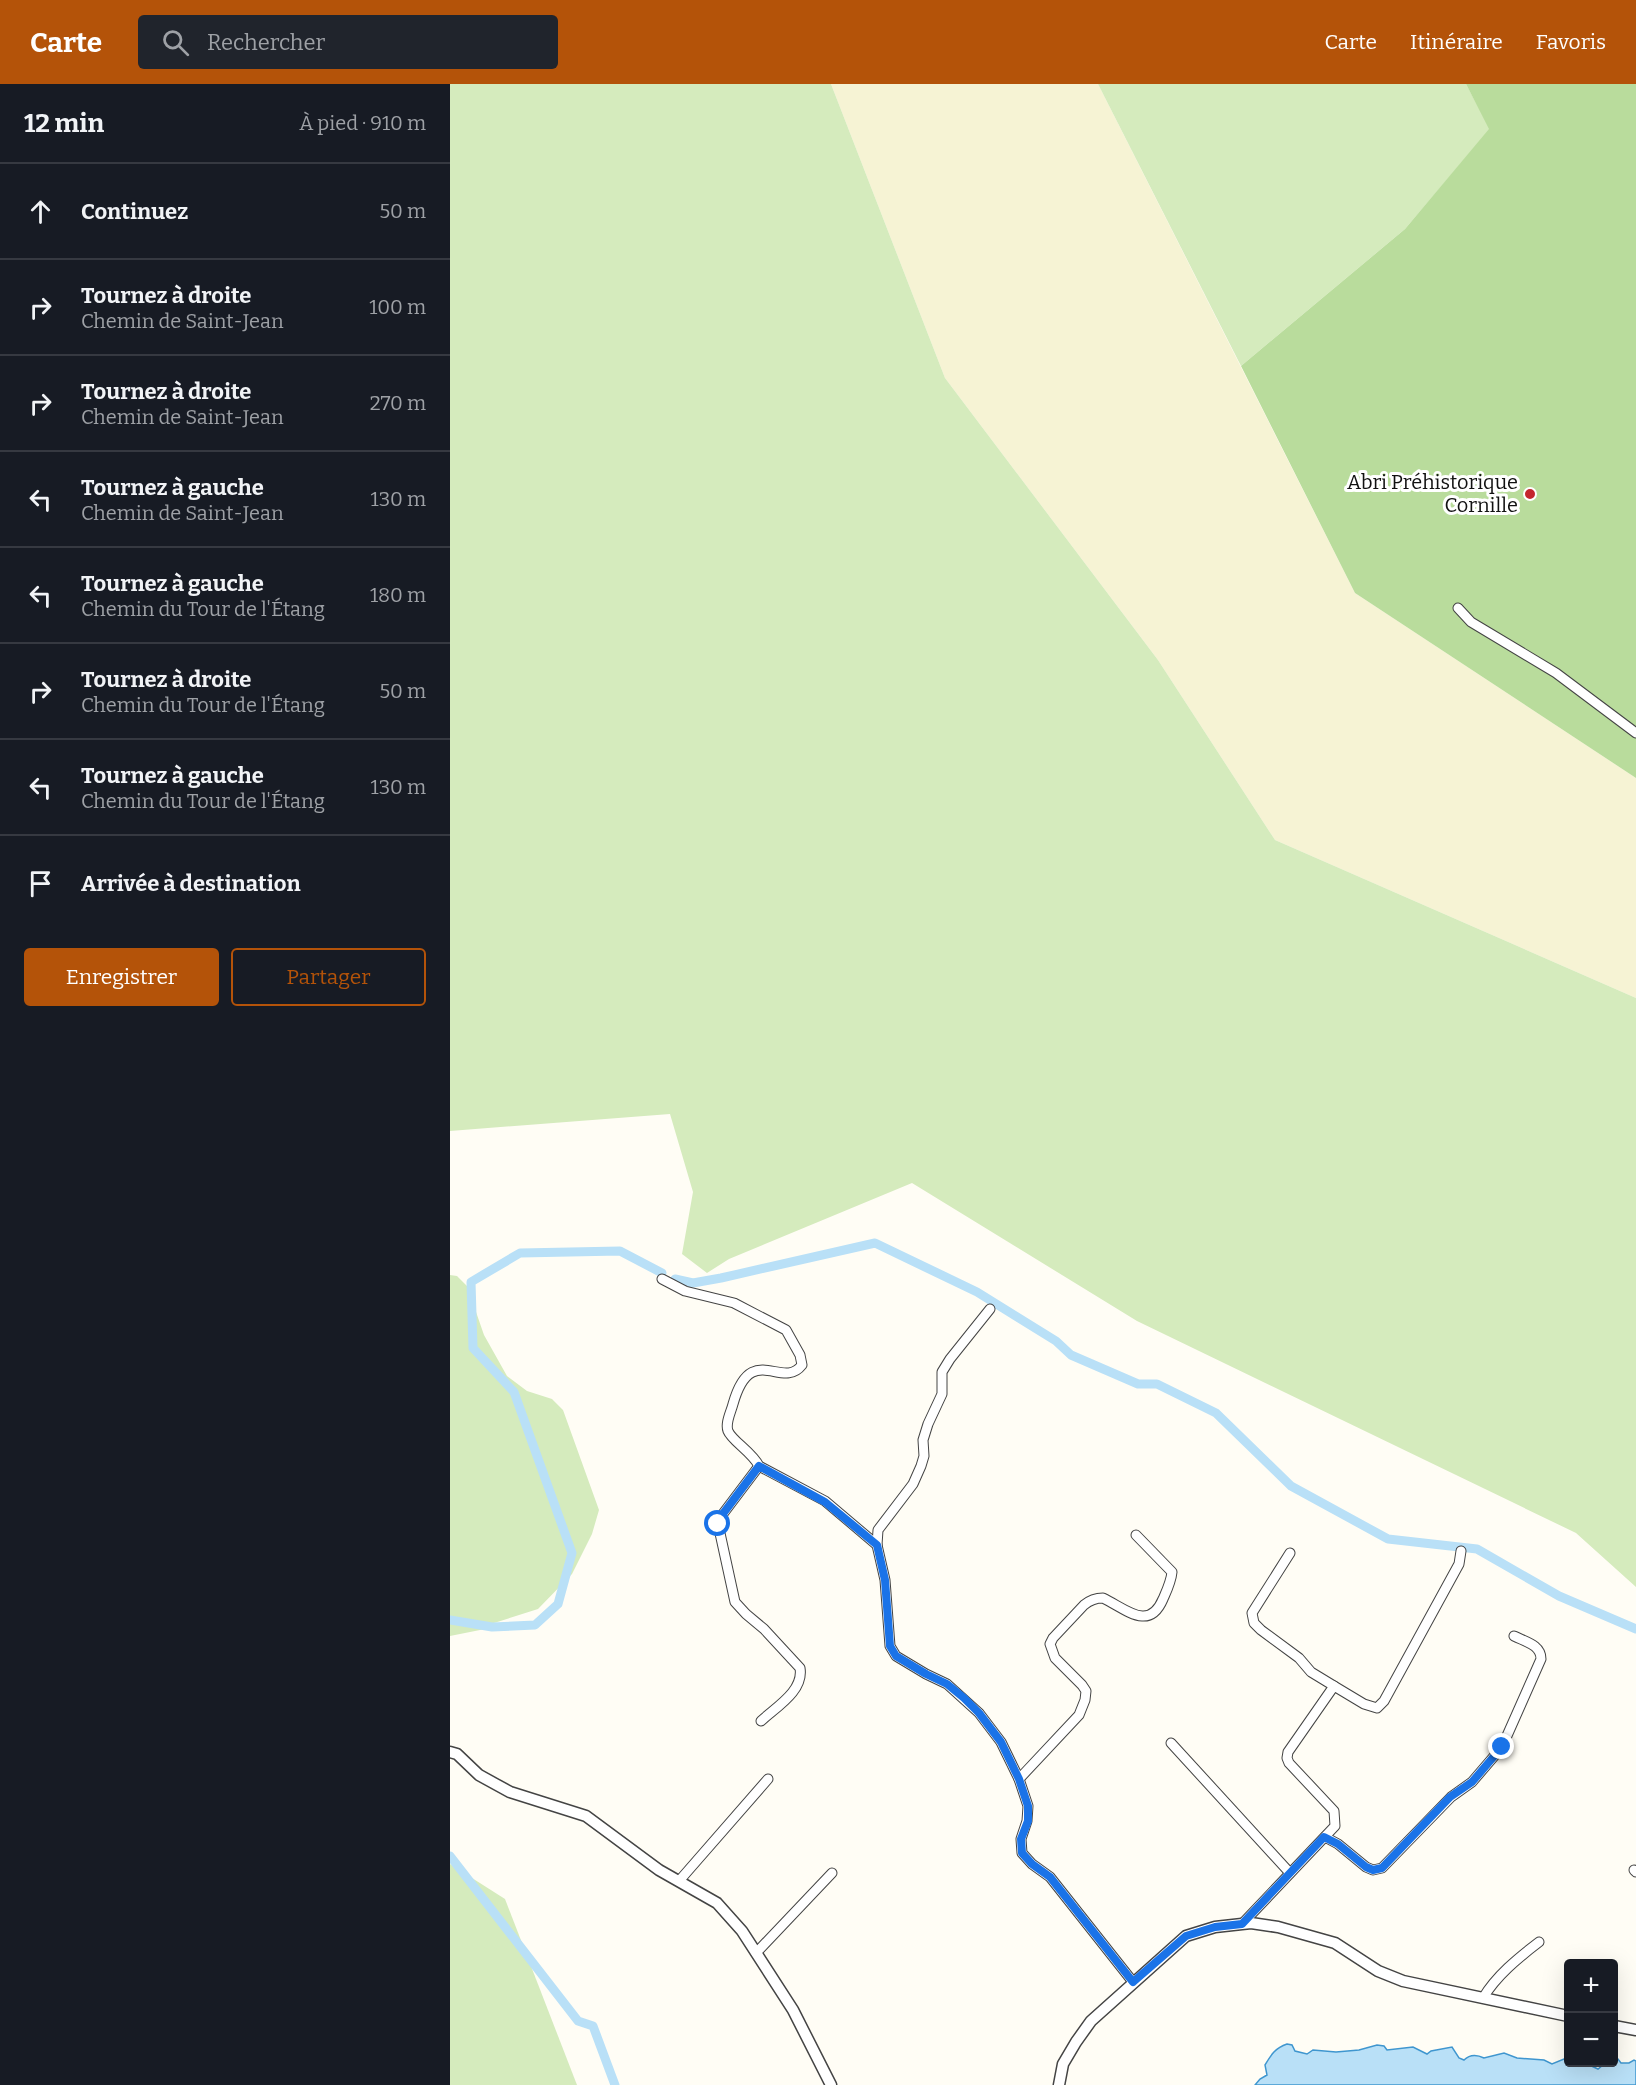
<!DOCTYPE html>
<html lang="fr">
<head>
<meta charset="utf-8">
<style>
	:root { --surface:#171b24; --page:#20242c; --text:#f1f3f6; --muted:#9ea1a6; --line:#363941; --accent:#b45309 }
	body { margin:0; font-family:Bitter,serif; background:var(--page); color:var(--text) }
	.controls { position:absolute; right:18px; bottom:18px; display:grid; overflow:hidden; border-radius:6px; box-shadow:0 6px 24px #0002 }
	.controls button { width:54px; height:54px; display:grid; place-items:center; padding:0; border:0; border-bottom:2px solid var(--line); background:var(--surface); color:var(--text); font:30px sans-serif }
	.stop { position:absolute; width:18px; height:18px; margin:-14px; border:4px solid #1a73e8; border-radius:50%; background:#fff }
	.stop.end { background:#1a73e8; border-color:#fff; box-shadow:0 2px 6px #0008 }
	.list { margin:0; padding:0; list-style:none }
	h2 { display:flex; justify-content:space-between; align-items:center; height:78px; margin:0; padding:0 24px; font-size:26px }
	h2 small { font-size:20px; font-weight:400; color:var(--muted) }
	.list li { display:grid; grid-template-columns:39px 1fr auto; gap:18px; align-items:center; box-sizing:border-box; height:96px; padding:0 24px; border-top:2px solid var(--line) }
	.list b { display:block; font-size:22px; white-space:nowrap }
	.list p { margin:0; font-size:20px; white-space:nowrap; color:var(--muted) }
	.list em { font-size:20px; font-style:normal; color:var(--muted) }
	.actions { display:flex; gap:12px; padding:18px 24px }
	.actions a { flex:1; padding:14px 0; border:2px solid var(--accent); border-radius:6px; text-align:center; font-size:21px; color:var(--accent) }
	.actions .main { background:var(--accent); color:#fff }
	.icon { flex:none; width:33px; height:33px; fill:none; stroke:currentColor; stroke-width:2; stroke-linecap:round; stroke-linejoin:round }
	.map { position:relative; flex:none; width:1186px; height:2001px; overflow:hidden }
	header { display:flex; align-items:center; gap:36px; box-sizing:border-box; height:84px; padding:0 30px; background:var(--accent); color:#fff }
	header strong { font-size:28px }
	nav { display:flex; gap:33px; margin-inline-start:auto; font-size:21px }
	.search { width:420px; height:54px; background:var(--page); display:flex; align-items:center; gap:15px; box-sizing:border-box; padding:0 21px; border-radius:6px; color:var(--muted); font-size:22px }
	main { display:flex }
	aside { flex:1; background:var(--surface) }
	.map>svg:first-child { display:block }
</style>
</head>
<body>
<header>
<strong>Carte</strong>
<div class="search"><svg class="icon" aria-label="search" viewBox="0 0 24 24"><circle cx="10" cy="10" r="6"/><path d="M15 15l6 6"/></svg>Rechercher</div>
<nav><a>Carte</a><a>Itinéraire</a><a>Favoris</a></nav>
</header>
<main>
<aside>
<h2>12 min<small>À pied · 910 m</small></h2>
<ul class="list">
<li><svg class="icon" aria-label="ahead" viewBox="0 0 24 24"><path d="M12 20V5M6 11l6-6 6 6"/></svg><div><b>Continuez</b></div><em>50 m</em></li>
<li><svg class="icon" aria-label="right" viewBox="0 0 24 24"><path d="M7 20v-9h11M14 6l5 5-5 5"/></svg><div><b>Tournez à droite</b><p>Chemin de Saint-Jean</p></div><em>100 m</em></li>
<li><svg class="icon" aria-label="right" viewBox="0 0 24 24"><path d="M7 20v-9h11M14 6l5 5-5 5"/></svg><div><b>Tournez à droite</b><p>Chemin de Saint-Jean</p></div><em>270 m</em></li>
<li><svg class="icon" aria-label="left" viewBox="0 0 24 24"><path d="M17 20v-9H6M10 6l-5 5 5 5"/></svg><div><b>Tournez à gauche</b><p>Chemin de Saint-Jean</p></div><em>130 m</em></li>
<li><svg class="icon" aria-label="left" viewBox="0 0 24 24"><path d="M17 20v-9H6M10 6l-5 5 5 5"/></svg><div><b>Tournez à gauche</b><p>Chemin du Tour de l'Étang</p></div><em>180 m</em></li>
<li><svg class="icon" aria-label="right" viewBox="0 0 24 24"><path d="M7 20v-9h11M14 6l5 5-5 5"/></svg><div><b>Tournez à droite</b><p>Chemin du Tour de l'Étang</p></div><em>50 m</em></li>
<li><svg class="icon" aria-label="left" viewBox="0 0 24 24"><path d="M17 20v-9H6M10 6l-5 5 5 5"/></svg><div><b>Tournez à gauche</b><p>Chemin du Tour de l'Étang</p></div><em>130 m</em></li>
<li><svg class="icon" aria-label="arrive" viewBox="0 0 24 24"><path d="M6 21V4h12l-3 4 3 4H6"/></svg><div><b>Arrivée à destination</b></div></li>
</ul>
<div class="actions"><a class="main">Enregistrer</a><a>Partager</a></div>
</aside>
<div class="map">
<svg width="1186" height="2001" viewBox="0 0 1186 2001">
	<rect width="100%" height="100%" fill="#fffdf5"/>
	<path fill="#f6f3d4" d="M381 0H648L905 509 1186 694V914L825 756 708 576 495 294Z"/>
	<g fill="#d5ebbd">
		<path d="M0 0H381L495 294 708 576 825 756 1186 914V1503L1126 1449 687 1237 462 1099 279 1175 257 1189 232 1170 243 1108 220 1030 0 1047Z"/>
		<path d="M648 0H1016L1040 45 955 145 791 282Z"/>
		<path d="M0 1191 7 1192 17 1202 34 1251 57 1292 77 1307 102 1315 113 1326 149 1426 142 1450 122 1490 88 1525 44 1539 35 1545 0 1552Z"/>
		<path d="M0 1780 55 1815 127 2001H0Z"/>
	</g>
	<path fill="#b9dc9c" d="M1016 0H1186V694L905 509 791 282 955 145 1039 45Z"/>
	<path fill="#b9e0f7" stroke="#3f96cf" stroke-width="1.5" d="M837 1960 842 1961 845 1967 857 1970 863 1966 886 1968 909 1966 927 1961 934 1962 937 1966 963 1963 977 1970 981 1967 1002 1963 1009 1974 1014 1976C1020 1970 1026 1970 1034 1974L1054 1969 1067 1974 1094 1976 1102 1980 1114 1975H1118V1978L1135 1979 1148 1985 1153 1981V1979L1164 1978V1970L1171 1979H1179L1184 1976 1186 1977V2001H805L810 1995 817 1991 815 1981C821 1971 825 1964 837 1960Z"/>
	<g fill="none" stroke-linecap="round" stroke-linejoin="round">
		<g stroke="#b9e0f7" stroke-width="9">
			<path d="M225 1195 243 1199 271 1194 425 1159 527 1208 606 1257 621 1271 688 1300H707L766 1329 841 1402 938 1455 1027 1465 1109 1512 1186 1545"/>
			<path d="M0 1536 42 1543 85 1541 108 1520 122 1469 64 1308 23 1264 21 1198 70 1169 170 1167 212 1189"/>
			<path d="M0 1772 128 1937 143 1942 165 2001"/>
		</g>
		<defs>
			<g id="minor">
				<path d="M1008 524 1021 538 1106 589 1186 649"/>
				<path d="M212 1195 235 1207 284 1219 336 1246 350 1271 352 1281C332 1307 301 1256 283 1320 281 1328 275 1339 278 1347 282 1357 302 1368 309 1382L375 1417 427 1461 435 1496 440 1562 446 1572 476 1590 497 1600 529 1629 551 1658 569 1695 578 1722 577 1737 571 1755 572 1769 582 1780 600 1793 683 1898"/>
				<path d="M309 1382 269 1435 268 1440 285 1518 296 1530 314 1545 350 1584C354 1607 326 1623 311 1637"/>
				<path d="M427 1461 428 1446 463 1400 471 1382 474 1372 473 1356 478 1340 492 1310V1288L500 1275 540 1225"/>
				<path d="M840 1469 802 1529 804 1539 811 1546 849 1574 861 1588 884 1602"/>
				<path d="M721 1659 840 1789"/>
				<path d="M569 1695 629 1631 635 1616 636 1607 632 1601 605 1574 600 1560 603 1554 634 1521C640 1516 645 1514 653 1514 676 1525 699 1548 713 1515 717 1506 721 1498 722 1488L686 1451"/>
				<path d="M875 1753 888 1760 916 1783 923 1786 932 1784 1001 1713 1022 1698 1052 1663 1091 1575C1091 1561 1076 1558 1064 1552"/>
				<path d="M1184 1786 1186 1788"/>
				<path d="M229 1797 318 1695"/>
				<path d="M792 1840 885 1742 884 1727 839 1679 837 1674 838 1668 884 1602 914 1620 927 1624 934 1617 1009 1480 1011 1467"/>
				<path d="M306 1869 382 1789"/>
				<path d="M1033 1914C1046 1892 1068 1874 1089 1858"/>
			</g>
			<g id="tertiary">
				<path d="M0 1668 7 1670 29 1691 60 1708 136 1732 209 1786 267 1819 292 1847 343 1926 381 2001"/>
				<path d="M1164 1942 1186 1946"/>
				<path d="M609 2001 613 1980 626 1958 641 1937 736 1852 765 1843 801 1839 828 1843 885 1859 928 1887 953 1897 1118 1932"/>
			</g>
		</defs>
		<use href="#minor" stroke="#444" stroke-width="11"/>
		<use href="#tertiary" stroke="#444" stroke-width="13"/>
		<use href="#minor" stroke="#fff" stroke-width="9"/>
		<use href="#tertiary" stroke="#fff" stroke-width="10"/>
	</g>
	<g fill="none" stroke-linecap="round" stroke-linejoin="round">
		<path stroke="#1a73e8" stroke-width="8" d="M268 1440 269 1435 309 1382 375 1418 427 1461 435 1496 440 1562 446 1572 476 1590 497 1600 514 1614 529 1629 551 1658 569 1695 578 1722V1737L571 1755 572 1769 582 1780 600 1793 683 1898 736 1852 765 1843 792 1840 874 1753 888 1760 916 1783 923 1786 932 1784 1000 1713 1022 1698 1052 1663"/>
	</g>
	<circle fill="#c4262e" stroke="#fff" stroke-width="2" cx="1080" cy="410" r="6"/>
	<g text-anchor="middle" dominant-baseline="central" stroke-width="6" stroke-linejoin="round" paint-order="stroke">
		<g font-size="20" fill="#111" stroke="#fff" text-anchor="end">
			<text x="1068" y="398">Abri Préhistorique<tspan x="1068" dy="23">Cornille</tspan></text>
		</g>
	</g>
</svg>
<div class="controls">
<button>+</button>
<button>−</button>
</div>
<div class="stop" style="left:268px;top:1440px"></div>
<div class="stop end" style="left:1052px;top:1663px"></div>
</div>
</main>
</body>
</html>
